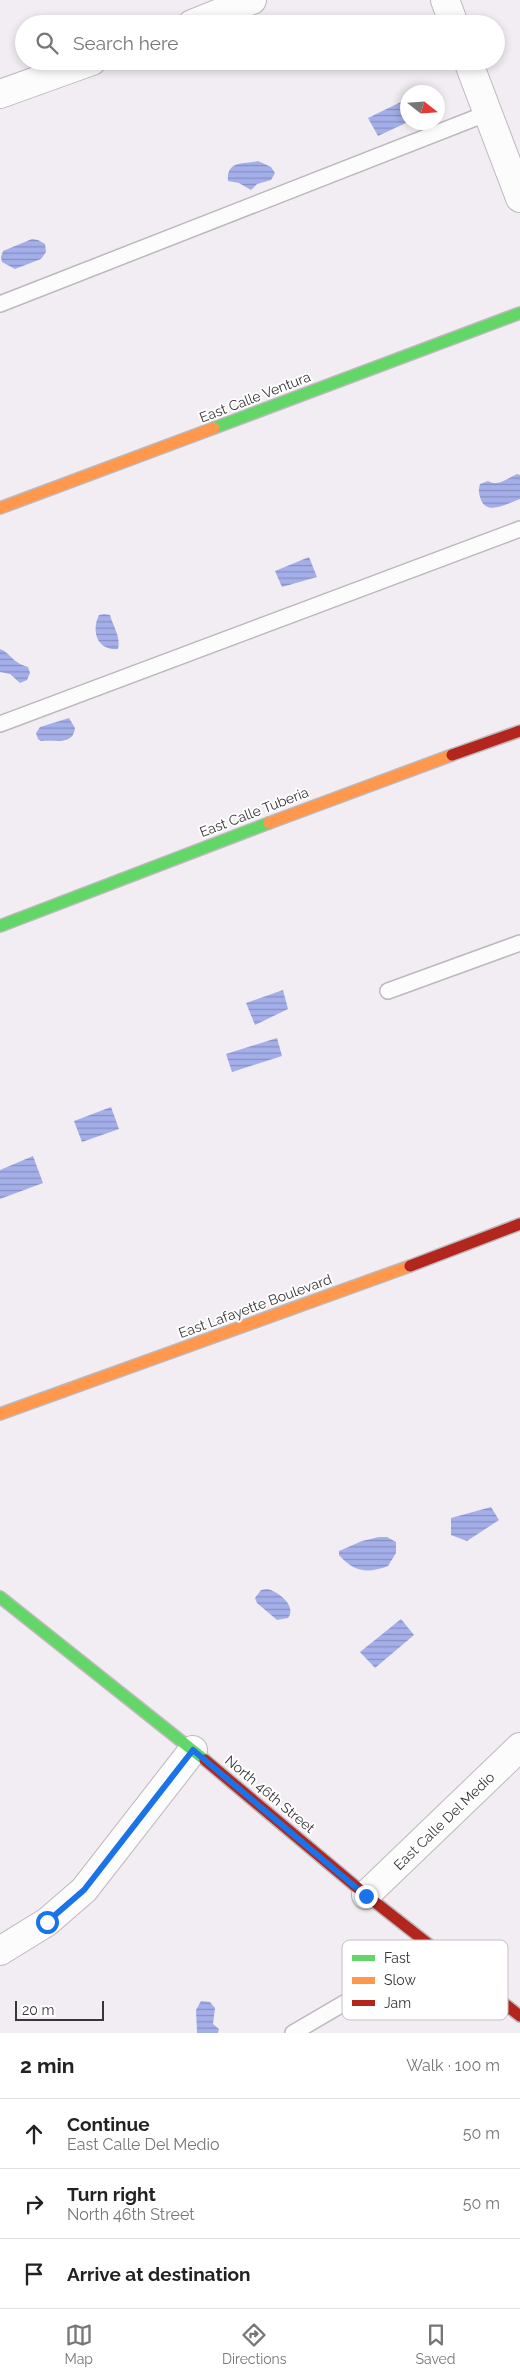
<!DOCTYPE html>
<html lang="en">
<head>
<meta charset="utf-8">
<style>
	:root { --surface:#fff; --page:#f2f2f2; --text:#222; --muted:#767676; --line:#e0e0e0; --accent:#7a757a }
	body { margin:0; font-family:Raleway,sans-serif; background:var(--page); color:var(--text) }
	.compass { position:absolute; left:400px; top:85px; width:45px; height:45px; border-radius:50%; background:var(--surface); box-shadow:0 2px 8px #0003; rotate:107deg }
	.scale { position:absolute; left:15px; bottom:12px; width:89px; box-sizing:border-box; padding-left:5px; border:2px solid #393539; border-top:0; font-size:14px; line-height:18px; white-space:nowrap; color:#393539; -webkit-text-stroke:4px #fff; paint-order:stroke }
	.stop { position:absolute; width:15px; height:15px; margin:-11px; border:4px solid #1a73e8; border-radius:50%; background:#fff }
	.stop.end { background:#1a73e8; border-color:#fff; box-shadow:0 1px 5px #0008 }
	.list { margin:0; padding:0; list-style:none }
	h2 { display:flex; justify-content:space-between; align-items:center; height:65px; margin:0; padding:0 20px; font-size:21px }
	h2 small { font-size:16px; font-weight:400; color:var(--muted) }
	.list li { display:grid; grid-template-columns:32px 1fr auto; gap:15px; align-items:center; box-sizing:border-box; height:70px; padding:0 20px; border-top:1px solid var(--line) }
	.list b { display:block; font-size:19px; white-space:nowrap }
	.list p { margin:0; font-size:16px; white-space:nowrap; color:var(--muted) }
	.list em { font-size:16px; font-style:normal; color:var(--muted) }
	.icon { flex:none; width:28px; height:28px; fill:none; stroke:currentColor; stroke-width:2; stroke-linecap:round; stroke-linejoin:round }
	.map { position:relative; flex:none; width:520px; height:2033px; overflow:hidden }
	.search { position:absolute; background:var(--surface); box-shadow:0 2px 8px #0003; left:15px; right:15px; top:15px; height:55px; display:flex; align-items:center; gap:12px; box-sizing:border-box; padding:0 18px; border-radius:28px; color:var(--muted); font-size:19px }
	.sheet { height:275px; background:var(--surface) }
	nav { display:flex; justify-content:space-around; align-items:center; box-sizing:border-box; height:70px; border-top:1px solid var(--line); background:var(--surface); font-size:14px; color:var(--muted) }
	nav a { display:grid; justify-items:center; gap:2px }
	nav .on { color:var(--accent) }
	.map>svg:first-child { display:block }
</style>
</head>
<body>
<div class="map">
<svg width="520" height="2033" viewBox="0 0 520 2033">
	<defs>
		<pattern id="water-rules" width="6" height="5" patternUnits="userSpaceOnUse" patternTransform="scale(1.25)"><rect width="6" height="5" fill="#a4afea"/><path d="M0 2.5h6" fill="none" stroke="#878fbf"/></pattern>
	</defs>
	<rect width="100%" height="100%" fill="#f2edf2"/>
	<g fill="url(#water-rules)">
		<path d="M407 99 408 122 378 136 368 118Z"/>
		<path d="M258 161 271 167 275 173 271 180 257 184 251 190 239 183 228 181C226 160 245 164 258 161Z"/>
		<path d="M32 239 38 240 45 244 46 252 41 259 15 269 2 262 1 257 3 251Z"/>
		<path d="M517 474 520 475V499C508 503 488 516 481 500 479 494 478 490 480 484L488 481C499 487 507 478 517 474Z"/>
		<path d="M309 557 317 577 282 587 275 571Z"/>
		<path d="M104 614 110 615C113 626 121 637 118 649 97 651 91 631 99 615Z"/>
		<path d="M0 649C12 654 11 662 28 667L30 673 27 680 20 683 10 674 0 672Z"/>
		<path d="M69 718 75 728C73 746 56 739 41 741L38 739 36 733 40 727Z"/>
		<path d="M283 990 288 1009 255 1025 246 1003Z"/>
		<path d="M277 1038 282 1056 232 1072 226 1054Z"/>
		<path d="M111 1107 119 1129 82 1142 74 1121Z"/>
		<path d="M33 1156 43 1183 0 1199V1170Z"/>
		<path d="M491 1507 499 1520 467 1541 451 1535V1518Z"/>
		<path d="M379 1537H387L396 1542V1553L388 1566C367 1574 354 1572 339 1555V1551L362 1541Z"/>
		<path d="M267 1589C278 1591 297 1606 288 1618L277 1620 257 1603 255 1598 261 1590Z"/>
		<path d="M401 1619 414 1635 375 1668 360 1652Z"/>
		<path d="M201 2001 210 2002 215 2008 213 2024 219 2029 218 2033H197L196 2010Z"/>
	</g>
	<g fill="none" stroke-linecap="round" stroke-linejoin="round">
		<defs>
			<g id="lane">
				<path d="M0 304 488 113"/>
				<path d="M0 724 520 529"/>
				<path d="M388 991 520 943"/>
				<path d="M293 2033 435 1950"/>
			</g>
			<g id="street">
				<path d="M445 0 454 24"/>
				<path d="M192 24 252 0"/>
				<path d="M468 61 520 198"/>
				<path d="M0 94 92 61"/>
				<path d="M366 1895 520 1747"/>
				<path d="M0 1951 47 1922 84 1890 193 1750"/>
			</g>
			<g id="fast">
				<path d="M214 428 520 313"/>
				<path d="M0 926 269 823"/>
				<path d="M0 1597 205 1760"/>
			</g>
			<g id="slow">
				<path d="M0 508 214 428"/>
				<path d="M269 823 452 755"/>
				<path d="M0 1414 410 1266"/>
			</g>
			<g id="jam">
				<path d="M452 755 520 731"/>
				<path d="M410 1266 520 1224"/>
				<path d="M205 1760 366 1895 520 2016"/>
			</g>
		</defs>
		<use href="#lane" stroke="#bcb9bc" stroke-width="18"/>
		<use href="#street" stroke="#bcb9bc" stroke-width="30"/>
		<use href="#fast" stroke="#bcb9bc" stroke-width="14"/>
		<use href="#slow" stroke="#bcb9bc" stroke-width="14"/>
		<use href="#jam" stroke="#bcb9bc" stroke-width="14"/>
		<use href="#lane" stroke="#fdfcfd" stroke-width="15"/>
		<use href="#street" stroke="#fdfcfd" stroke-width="28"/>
		<use href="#fast" stroke="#63d668" stroke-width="11"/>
		<use href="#slow" stroke="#ff974d" stroke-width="11"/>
		<use href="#jam" stroke="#b3261e" stroke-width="11"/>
	</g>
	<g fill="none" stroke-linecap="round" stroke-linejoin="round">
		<path stroke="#1a73e8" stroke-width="6" d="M47 1922 84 1890 193 1750 366 1896"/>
	</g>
	<g text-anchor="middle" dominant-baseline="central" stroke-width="4" stroke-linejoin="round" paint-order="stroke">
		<g font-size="14" fill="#393539" stroke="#fff">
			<text transform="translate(255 397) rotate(-21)">East Calle Ventura</text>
			<text transform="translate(254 812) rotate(-21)">East Calle Tuberia</text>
			<text transform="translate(255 1306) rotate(-20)">East Lafayette Boulevard</text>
			<text transform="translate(270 1794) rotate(40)">North 46th Street</text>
			<text transform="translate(444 1821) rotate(-44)">East Calle Del Medio</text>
		</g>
	</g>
	<rect x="342" y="1940" width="166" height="80" rx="8" fill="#fff" stroke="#c4c2c4" stroke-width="1"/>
	<rect x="352" y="1955" width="23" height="6" fill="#63d668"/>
	<rect x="352" y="1977" width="23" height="7" fill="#ff974d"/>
	<rect x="352" y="2000" width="23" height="6" fill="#b3261e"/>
	<g font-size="14" fill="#393539">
		<text x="384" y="1963">Fast</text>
		<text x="384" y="1985">Slow</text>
		<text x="384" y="2008">Jam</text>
	</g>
</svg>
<svg class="compass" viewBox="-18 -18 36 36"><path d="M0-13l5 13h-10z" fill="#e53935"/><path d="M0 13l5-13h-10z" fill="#767676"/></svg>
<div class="scale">20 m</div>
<div class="stop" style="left:47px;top:1922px"></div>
<div class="stop end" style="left:366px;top:1896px"></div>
<div class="search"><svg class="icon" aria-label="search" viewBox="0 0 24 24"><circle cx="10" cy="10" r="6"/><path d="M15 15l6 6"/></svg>Search here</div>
</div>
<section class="sheet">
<h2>2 min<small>Walk · 100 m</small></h2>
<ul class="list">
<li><svg class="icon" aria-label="ahead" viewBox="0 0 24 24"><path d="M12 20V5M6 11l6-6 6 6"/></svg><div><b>Continue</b><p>East Calle Del Medio</p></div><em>50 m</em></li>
<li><svg class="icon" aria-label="right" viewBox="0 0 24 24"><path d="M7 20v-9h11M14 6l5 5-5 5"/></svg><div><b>Turn right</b><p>North 46th Street</p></div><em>50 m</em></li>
<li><svg class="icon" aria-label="arrive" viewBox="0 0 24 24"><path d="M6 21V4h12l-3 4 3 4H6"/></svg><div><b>Arrive at destination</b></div></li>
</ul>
</section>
<nav>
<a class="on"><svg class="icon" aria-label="map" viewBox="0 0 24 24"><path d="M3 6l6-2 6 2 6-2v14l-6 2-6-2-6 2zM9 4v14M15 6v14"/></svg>Map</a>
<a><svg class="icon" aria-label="directions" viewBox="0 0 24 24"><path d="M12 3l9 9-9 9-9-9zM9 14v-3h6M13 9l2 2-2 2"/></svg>Directions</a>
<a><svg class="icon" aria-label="saved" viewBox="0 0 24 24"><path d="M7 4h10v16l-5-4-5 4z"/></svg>Saved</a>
</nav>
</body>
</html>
